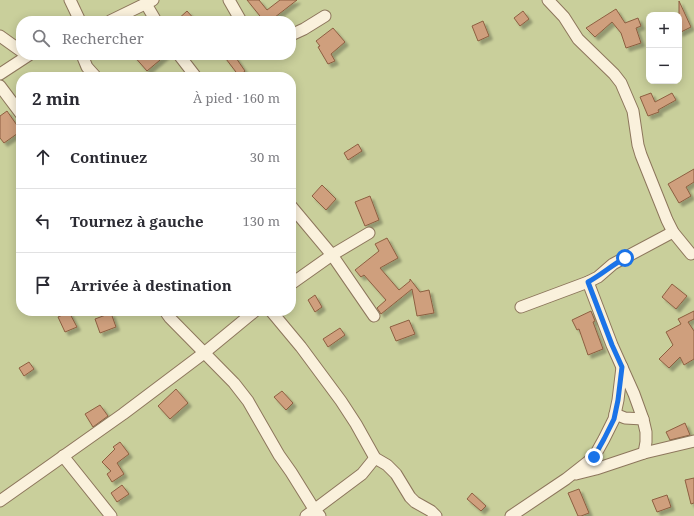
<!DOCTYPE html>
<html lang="fr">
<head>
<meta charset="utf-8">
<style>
	:root { --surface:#fff; --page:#f7f7f7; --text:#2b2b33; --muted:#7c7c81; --line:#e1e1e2 }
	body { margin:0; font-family:"Noto Serif",serif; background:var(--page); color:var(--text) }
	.controls { position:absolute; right:12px; top:12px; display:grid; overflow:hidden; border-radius:8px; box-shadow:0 2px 10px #0003 }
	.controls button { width:36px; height:36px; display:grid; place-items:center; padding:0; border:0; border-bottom:1px solid var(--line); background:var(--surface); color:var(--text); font:20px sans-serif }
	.stop { position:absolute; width:12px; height:12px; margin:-9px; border:3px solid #1a73e8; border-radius:50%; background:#fff }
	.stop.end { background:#1a73e8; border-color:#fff; box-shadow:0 1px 4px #0008 }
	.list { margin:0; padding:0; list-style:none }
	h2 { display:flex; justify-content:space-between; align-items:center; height:52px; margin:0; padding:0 16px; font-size:17px }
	h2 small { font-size:13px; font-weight:400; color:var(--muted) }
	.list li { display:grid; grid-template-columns:26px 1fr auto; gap:12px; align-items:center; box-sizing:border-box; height:64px; padding:0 16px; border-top:1px solid var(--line) }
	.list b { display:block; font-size:15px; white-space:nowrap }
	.list em { font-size:13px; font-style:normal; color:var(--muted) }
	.icon { flex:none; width:22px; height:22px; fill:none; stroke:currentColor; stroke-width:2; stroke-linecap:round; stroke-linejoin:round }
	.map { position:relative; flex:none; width:694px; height:516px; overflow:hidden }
	.search { position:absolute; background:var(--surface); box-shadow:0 2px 10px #0003; left:16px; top:16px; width:280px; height:44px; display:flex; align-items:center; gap:10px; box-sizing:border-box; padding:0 14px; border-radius:16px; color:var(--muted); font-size:15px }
	.panel { position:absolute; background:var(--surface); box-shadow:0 2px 10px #0003; left:16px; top:72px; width:280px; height:244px; border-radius:16px }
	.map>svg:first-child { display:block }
</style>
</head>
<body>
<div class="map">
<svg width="694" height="516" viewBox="0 0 694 516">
	<defs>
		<filter id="shadow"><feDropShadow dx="3.5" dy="3.5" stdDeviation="1" flood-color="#0004"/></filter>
	</defs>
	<rect width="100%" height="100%" fill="#f0e4c8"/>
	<path fill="#c9cf9b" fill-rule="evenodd" d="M0 0H694V516H0ZM649 15H679V81H649ZM21 21H291V55H21ZM21 77H291V311H21Z"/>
	<g fill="#cf9f7d" stroke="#8d5f41" filter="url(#shadow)">
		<path d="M247 0H259L267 10 280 0H297L270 21H264Z"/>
		<path d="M679 1 691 27 679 33Z"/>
		<path d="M616 9 625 23 638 18 641 26 636 28 641 43 626 48 621 33 612 22 595 37 586 28Z"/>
		<path d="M187 11 196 21H176Z"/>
		<path d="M523 11 529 19 520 26 514 18Z"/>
		<path d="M483 21 489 36 478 41 472 26Z"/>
		<path d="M333 28 345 42 331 54 335 61 328 64 318 47 320 46 316 41Z"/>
		<path d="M133 55H166L147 71Z"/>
		<path d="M223 55H234L245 71 239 76Z"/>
		<path d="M651 93 655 102 672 93 676 100 658 110 659 112 648 116 640 97Z"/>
		<path d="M7 111 21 131 4 143 0 138V116Z"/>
		<path d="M358 144 362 151 348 160 344 153Z"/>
		<path d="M694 169V182L686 187 691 196 679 203 668 184Z"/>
		<path d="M322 185 336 199 326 210 312 196Z"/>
		<path d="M370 196 379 220 365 226 355 202Z"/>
		<path d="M387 238 398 258 380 268 399 290 410 281V279L420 292 429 290 434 313 417 316 412 289 381 314 377 308 386 300 364 275 361 277 355 270 379 251 375 244Z"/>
		<path d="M672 284 687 296 676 309 662 297Z"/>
		<path d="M315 295 322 307 315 312 308 300Z"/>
		<path d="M591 311 595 321 593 322 603 349 588 355 579 329 577 330 572 320Z"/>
		<path d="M694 311V319L688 322 694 331V359L684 365 680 357 669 368 659 359 673 345 666 332 681 324 678 319Z"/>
		<path d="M69 312 77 327 65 332 58 317Z"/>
		<path d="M111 313 116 327 100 333 95 319Z"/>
		<path d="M409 320 415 334 396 341 390 327Z"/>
		<path d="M340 328 345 335 328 347 323 339Z"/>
		<path d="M29 362 34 369 24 376 19 368Z"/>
		<path d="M176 389 188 403 170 419 158 406Z"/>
		<path d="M282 391 293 403 286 410 274 397Z"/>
		<path d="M100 405 108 416 93 427 85 414Z"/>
		<path d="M685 423 690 435 670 440 666 432Z"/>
		<path d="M120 442 129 454 117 463 124 474 112 482 107 474 111 471 102 462 115 449 113 447Z"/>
		<path d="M694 478V503L691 504 685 480Z"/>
		<path d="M122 485 129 494 117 502 111 493Z"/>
		<path d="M579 489 589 513 581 516H578L568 493Z"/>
		<path d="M472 493 486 506 481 511 467 499Z"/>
		<path d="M667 495 671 507 657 512 652 500Z"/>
	</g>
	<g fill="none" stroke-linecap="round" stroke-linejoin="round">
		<defs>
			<g id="minor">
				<path d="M70 0 80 21"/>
				<path d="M229 0 241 21"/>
				<path d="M548 0 564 17 578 39 614 74 621 83 633 111 638 145 641 155 667 220 673 232 691 254"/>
				<path d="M146 4 156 21"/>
				<path d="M110 21 153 0"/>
				<path d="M291 35 304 29 325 16"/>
				<path d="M0 36 21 51"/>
				<path d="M82 55 87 67 96 77"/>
				<path d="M179 55 196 77"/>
				<path d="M0 74 29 55"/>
				<path d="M0 86 21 114"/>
				<path d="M291 206 332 255 374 316"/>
				<path d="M588 282 612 345 634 394 643 419 646 432V442L644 453"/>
				<path d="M291 284 332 255 369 233"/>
				<path d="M521 307 588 282 598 277 613 264 673 232"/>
				<path d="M165 311 170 318 234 383 248 401 279 455 291 472 314 509 320 516"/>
				<path d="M271 311 301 347 341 401 356 424 375 458 387 465 396 474 410 497 415 502 431 511 436 516"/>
				<path d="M615 414 625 418 643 419"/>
				<path d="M63 456 111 516"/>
				<path d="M576 474 596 469 644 453 694 441"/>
				<path d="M0 501 123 414 204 353 255 311"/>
				<path d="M306 516 362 474 375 458"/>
				<path d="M511 516 566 479 594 457 604 439 614 419 618 400 622 367"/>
			</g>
		</defs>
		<use href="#minor" stroke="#8d765c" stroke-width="13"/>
		<use href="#minor" stroke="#faf1dc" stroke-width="11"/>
	</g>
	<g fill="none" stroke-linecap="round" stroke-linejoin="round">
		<path stroke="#1a73e8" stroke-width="5" d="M594 457 604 439 614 419 618 400 622 367 612 345 588 282C601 275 612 265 625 258"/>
	</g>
</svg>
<div class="controls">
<button>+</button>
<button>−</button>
</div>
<div class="stop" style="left:625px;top:258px"></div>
<div class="stop end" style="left:594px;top:457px"></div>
<div class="search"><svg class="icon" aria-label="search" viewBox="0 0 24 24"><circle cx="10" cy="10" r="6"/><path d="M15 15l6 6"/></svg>Rechercher</div>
<section class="panel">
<h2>2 min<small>À pied · 160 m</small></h2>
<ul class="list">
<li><svg class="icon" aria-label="ahead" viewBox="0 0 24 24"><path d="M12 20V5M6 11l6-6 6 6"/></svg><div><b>Continuez</b></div><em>30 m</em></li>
<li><svg class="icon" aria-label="left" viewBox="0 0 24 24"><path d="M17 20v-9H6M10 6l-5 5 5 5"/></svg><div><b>Tournez à gauche</b></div><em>130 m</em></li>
<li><svg class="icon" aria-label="arrive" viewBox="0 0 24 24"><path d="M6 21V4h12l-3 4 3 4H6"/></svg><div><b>Arrivée à destination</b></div></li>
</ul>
</section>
</div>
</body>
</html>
